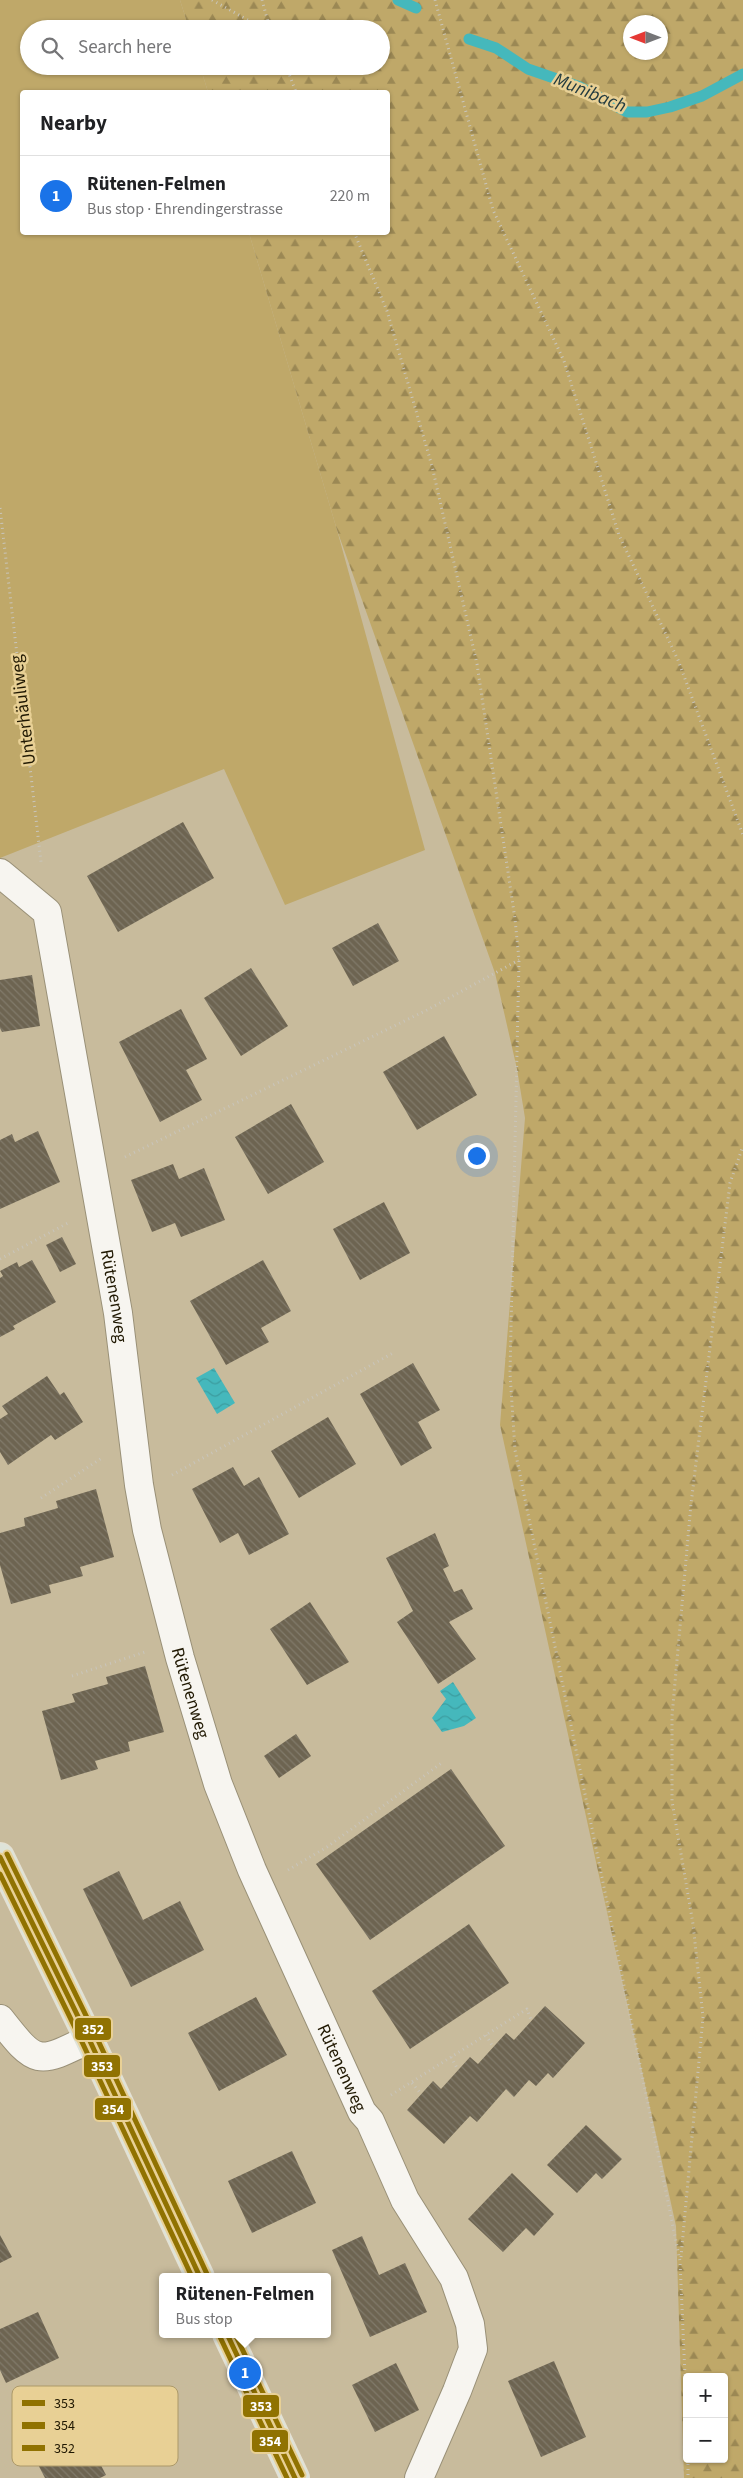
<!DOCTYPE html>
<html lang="en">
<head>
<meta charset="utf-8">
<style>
	:root { --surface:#fff; --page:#f2f2f2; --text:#202124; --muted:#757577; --line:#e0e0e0; --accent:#1a73e8 }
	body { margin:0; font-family:"Source Sans 3",sans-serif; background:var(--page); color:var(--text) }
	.controls { position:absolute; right:15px; bottom:15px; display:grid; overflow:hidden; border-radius:5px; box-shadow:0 1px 4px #0004 }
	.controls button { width:45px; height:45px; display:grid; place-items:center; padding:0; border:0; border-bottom:1px solid var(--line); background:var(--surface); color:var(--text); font:25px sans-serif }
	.compass { position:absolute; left:623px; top:15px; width:45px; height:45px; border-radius:50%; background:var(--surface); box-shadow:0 1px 4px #0004; rotate:270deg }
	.you { position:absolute; left:476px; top:1155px; width:18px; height:18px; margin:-12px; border:4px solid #fff; border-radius:50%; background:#1a73e8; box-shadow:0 0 0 8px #1a73e833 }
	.badge { display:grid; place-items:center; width:32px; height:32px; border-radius:50%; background:var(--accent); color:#fff; font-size:16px; font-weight:700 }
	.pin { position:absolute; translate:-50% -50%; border:2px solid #fff; box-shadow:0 1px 5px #0006 }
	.popup { position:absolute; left:159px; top:2273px; width:172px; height:65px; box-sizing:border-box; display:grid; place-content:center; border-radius:5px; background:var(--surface); filter:drop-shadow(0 1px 4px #0005); font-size:16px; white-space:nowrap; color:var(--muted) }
	.popup b { font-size:19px; color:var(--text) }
	.popup::after { content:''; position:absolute; left:50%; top:100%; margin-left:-10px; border:10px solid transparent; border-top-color:var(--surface) }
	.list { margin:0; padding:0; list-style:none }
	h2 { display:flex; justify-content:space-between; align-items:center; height:65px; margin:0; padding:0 20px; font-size:21px }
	h2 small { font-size:16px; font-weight:400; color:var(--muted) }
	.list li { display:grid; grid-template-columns:32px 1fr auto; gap:15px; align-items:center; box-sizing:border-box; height:80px; padding:0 20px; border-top:1px solid var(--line) }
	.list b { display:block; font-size:19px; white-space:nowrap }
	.list p { margin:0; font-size:16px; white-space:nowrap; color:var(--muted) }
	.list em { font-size:16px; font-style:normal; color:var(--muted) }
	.icon { flex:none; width:28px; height:28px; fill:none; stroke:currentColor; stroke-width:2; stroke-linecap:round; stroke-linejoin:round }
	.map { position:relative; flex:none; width:743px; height:2478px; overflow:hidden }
	.search { position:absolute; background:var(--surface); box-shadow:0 1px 4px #0004; left:20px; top:20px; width:370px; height:55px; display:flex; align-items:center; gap:12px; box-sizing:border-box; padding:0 18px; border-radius:28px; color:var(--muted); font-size:19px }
	.panel { position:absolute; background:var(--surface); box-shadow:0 1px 4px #0004; left:20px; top:90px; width:370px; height:145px; border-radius:5px }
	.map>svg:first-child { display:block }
</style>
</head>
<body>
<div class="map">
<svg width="743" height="2478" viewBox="0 0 743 2478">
	<defs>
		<pattern id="forest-firs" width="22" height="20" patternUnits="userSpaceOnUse" patternTransform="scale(1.25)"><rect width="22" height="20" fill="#bfa869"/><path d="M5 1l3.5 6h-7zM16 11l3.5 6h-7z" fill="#9b8854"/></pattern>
		<pattern id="water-waves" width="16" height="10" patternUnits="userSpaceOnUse" patternTransform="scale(1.25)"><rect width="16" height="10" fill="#45b8bc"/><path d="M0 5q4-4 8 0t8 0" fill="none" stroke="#3c9da0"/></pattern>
		<pattern id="building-back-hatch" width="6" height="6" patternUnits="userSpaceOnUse" patternTransform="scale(1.25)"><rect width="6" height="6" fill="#6d6451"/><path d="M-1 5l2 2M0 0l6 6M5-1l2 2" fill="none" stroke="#817a6a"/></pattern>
	</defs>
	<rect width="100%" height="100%" fill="#c8bb9c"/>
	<path fill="#bfa869" d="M0 0H180L189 29H29V66H200L208 92H22V232L249 233 337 530 425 850 285 905 224 769 0 858Z"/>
	<path fill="url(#forest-firs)" fill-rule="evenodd" d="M180 0H743V2478H684L676 2226 500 1425 525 1118 517 1069 495 973 337 530 249 233 388 232V92H208L200 66H381V29H189ZM630 22H660V52H630ZM687 2377H724V2459H687Z"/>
	<g fill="url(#water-waves)">
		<path d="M214 1368 235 1403 217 1414 196 1378Z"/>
		<path d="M453 1682 476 1718 464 1726 442 1732 432 1718 446 1699 440 1691Z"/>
	</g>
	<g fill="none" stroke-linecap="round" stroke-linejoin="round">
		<g stroke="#45b8bc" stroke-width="11">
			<path d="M398 0 416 8"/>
			<path d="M469 39 496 48 528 69 580 87 627 112H647L670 107 702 96 743 74"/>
		</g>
	</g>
	<g fill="url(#building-back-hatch)">
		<path d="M183 822 214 878 118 932 87 876Z"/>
		<path d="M378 923 399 961 353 986 332 948Z"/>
		<path d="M251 968 288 1026 241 1056 204 998Z"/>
		<path d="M32 975 40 1026 2 1032 0 1028V980Z"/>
		<path d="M181 1009 207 1059 186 1070 202 1100 160 1122 119 1042Z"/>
		<path d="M444 1036 477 1095 417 1130 383 1072Z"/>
		<path d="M291 1104 324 1162 268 1194 235 1137Z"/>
		<path d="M38 1131 60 1182 0 1209V1140L12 1134 15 1142Z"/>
		<path d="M173 1164 179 1179 204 1168 225 1220 181 1237 175 1223 152 1232 131 1180Z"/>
		<path d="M384 1202 410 1253 360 1280 333 1229Z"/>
		<path d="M62 1237 76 1264 60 1272 46 1245Z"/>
		<path d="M32 1260 56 1302 13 1326 15 1329 0 1337V1278L3 1276 0 1271 17 1262 19 1267Z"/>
		<path d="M263 1260 291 1311 261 1328 269 1342 226 1365 190 1301Z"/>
		<path d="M413 1363 440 1410 418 1422 432 1448 401 1466 360 1394Z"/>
		<path d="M47 1376 60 1395 64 1392 83 1422 55 1440 51 1435 8 1465 0 1452V1419L8 1414 2 1406Z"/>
		<path d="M328 1417 356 1464 299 1498 271 1451Z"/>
		<path d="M233 1467 244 1486 259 1477 289 1534 249 1555 238 1533 220 1543 192 1489Z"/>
		<path d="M96 1489 114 1557 80 1567 83 1576 49 1585 51 1593 11 1604 0 1565V1533L25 1526 24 1518 58 1508 56 1501Z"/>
		<path d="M435 1533 449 1566 443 1569 454 1592 462 1589 473 1609 449 1622 476 1659 438 1684 397 1622 413 1611 386 1558Z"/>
		<path d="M310 1602 349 1662 307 1685 270 1629Z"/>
		<path d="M145 1666 164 1732 128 1742 130 1751 95 1761 98 1769 61 1780 42 1711 75 1702 72 1694 108 1684 106 1677Z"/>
		<path d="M296 1734 311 1756 279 1778 264 1756Z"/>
		<path d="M451 1769 505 1846 370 1940 316 1864Z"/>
		<path d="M119 1871 143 1920 180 1901 204 1950 131 1987 83 1889Z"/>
		<path d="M469 1924 509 1983 410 2049 372 1991Z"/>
		<path d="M256 1997 287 2055 219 2091 188 2033Z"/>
		<path d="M545 2006 585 2043 553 2078 548 2073 536 2086 529 2080 514 2097 506 2089 477 2122 470 2116 444 2144 407 2110 433 2081 441 2089 470 2057 478 2064 506 2033 514 2040Z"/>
		<path d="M586 2125 622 2159 602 2179 596 2173 577 2193 547 2165Z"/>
		<path d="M292 2151 316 2203 252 2233 228 2181Z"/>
		<path d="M512 2173 554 2214 534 2236 526 2228 503 2252 468 2219Z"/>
		<path d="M0 2235 12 2257 0 2263Z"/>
		<path d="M362 2236 379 2275 405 2263 427 2312 370 2337 332 2250Z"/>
		<path d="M38 2312 59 2358 6 2383 0 2370V2329Z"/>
		<path d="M554 2361 586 2437 541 2457 508 2381Z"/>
		<path d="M396 2363 419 2410 375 2432 352 2385Z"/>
		<path d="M78 2421 106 2475 100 2478H45L29 2447Z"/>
	</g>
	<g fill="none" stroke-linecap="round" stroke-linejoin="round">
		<defs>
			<g id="minor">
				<path id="s1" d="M0 873 47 912 118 1313 139 1485 147 1530 180 1658 218 1784 252 1870 362 2112 370 2121 405 2200 454 2278 470 2324 473 2349 457 2391 419 2478"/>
				<path d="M0 2019C36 2065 37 2065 89 2039"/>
			</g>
			<g id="major">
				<path d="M0 1857 89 2039 200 2277"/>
				<path d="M227 2334 295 2478"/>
			</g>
		</defs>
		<use href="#minor" stroke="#999077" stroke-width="30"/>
		<use href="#major" stroke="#e6e0d2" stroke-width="30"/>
		<g stroke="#c9c5bb" stroke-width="3" stroke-dasharray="1 4" stroke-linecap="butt">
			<path d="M212 0 264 29"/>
			<path d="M262 0 270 29"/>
			<path d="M435 0 493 210 564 361 619 535 678 660 743 835"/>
			<path d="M286 66 296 92"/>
			<path d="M354 232 387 311 432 466 477 664 515 919 519 960 510 1373 515 1450 680 2261 687 2422"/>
			<path d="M0 508 41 862"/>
			<path d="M125 1157 427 1010 519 960"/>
			<path d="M0 1259 68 1223"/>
			<path d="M172 1475 393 1353"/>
			<path d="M41 1498 102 1458"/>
			<path d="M72 1676 145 1652"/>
			<path d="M288 1870 327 1847 443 1762"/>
			<path d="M486 2035 493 2047"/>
			<path d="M451 2057 458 2070"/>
			<path d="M412 2083 421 2094"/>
			<path d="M391 2095 527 2009 531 2020"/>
			<path d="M681 2257 703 2017 693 1924 672 1801V1716L691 1504 730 1183 743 1146"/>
			<path d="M688 2459V2478"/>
		</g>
		<use href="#minor" stroke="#f7f5f0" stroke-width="28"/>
		<use href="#major" stroke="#dee3d9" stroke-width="28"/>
		<defs>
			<g id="bus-1">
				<path d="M0 1857 89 2039 200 2277"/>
				<path d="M227 2334 295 2478"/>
			</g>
			<g id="bus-2">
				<path d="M0 1874 82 2042 192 2277"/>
				<path d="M220 2337 287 2478"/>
			</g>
			<g id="bus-3">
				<path d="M7 1854 96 2036 207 2274"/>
				<path d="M235 2334 302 2475"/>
			</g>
		</defs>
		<use href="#bus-1" stroke="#e8d095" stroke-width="9"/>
		<use href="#bus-2" stroke="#e8d095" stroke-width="9"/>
		<use href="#bus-3" stroke="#e8d095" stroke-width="9"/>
		<use href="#bus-1" stroke="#907201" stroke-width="5"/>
		<use href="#bus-2" stroke="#907201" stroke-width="5"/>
		<use href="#bus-3" stroke="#907201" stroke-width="5"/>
	</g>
	<g text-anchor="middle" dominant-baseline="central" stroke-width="5" stroke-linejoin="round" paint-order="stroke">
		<g font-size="18" fill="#201802" stroke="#e8d095">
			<text transform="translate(23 710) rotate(-97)">Unterhäuliweg</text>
			<text stroke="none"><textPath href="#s1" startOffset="451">Rütenenweg</textPath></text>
			<text stroke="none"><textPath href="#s1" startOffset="856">Rütenenweg</textPath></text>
			<text stroke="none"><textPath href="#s1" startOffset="1261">Rütenenweg</textPath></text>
		</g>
		<g font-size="19" font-style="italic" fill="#233b3f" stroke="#e8d095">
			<text transform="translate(590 93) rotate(22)">Munibach</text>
		</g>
	</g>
	<rect x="12" y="2386" width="166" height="80" rx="8" fill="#e8d095" stroke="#ac9969" stroke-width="1"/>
	<rect x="22" y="2400" width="23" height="6" fill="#907201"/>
	<rect x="22" y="2422" width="23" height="7" fill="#907201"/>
	<rect x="22" y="2445" width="23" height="6" fill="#907201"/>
	<g font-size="14" fill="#201802">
		<text x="54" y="2408">353</text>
		<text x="54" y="2430">354</text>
		<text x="54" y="2453">352</text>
	</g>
	<g stroke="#e8d095" stroke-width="2">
		<rect x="74" y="2017" width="38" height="24" rx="5" fill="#907201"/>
		<rect x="83" y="2054" width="38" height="24" rx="5" fill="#907201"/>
		<rect x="94" y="2097" width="38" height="24" rx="5" fill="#907201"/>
		<rect x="242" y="2394" width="38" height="24" rx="5" fill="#907201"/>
		<rect x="251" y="2429" width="38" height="24" rx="5" fill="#907201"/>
	</g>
	<g font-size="14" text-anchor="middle" font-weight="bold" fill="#fff">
		<text x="93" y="2034">352</text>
		<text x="102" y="2071">353</text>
		<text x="113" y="2114">354</text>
		<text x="261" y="2411">353</text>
		<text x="270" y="2446">354</text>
	</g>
</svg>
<div class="controls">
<button>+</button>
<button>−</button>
</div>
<svg class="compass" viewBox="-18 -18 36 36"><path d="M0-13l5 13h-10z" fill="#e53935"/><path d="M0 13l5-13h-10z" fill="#757577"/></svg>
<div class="you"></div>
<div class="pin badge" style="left:245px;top:2373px">1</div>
<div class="popup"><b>Rütenen-Felmen</b>Bus stop</div>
<div class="search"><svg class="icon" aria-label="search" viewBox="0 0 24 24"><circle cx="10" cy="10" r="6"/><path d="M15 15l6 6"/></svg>Search here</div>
<section class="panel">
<h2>Nearby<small></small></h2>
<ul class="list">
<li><span class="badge">1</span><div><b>Rütenen-Felmen</b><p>Bus stop · Ehrendingerstrasse</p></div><em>220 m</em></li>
</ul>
</section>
</div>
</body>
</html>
